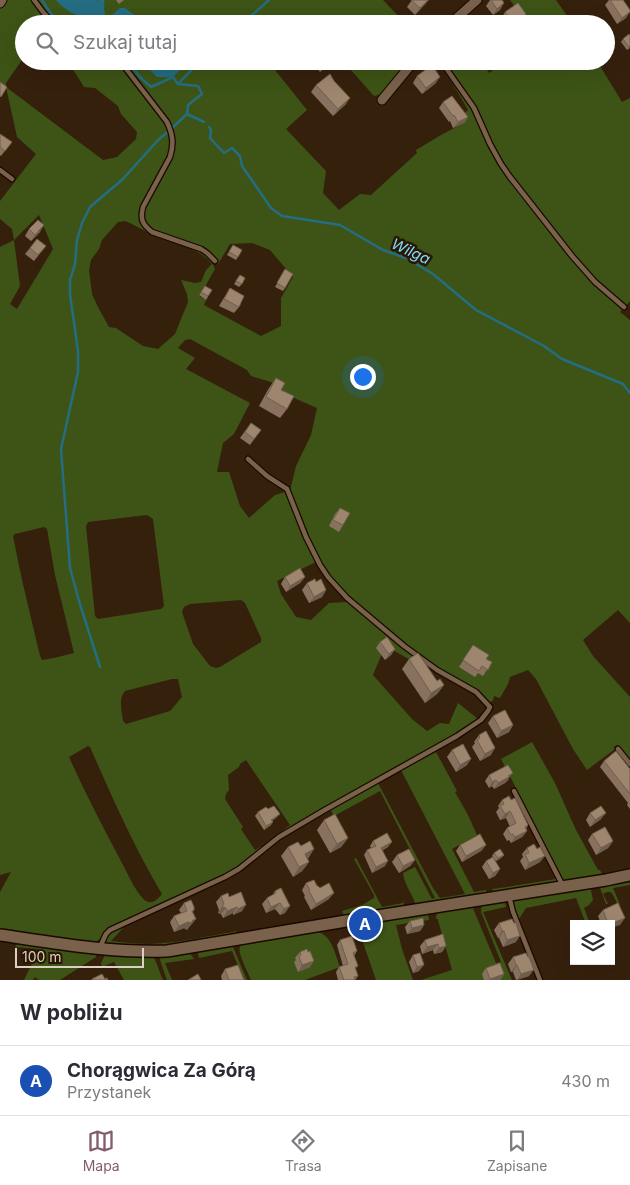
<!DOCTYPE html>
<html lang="pl">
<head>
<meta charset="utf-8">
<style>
	:root { --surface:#fff; --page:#f7f7f7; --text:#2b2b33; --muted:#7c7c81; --line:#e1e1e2; --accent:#845d6d }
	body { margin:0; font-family:Inter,sans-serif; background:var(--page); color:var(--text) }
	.controls { position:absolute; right:15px; bottom:15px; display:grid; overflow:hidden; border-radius:0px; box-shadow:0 5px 20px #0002 }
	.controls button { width:45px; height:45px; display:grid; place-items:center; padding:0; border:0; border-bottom:1px solid var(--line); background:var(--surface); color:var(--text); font:25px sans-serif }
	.scale { position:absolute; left:15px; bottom:12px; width:129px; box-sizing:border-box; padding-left:5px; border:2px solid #ddcfc3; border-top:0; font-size:14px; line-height:18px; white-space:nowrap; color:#ddcfc3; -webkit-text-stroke:4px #2a1703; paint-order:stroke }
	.you { position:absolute; left:362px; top:376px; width:18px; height:18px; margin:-12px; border:4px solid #fff; border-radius:50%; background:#1a73e8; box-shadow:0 0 0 8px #1a73e833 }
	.badge { display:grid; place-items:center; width:32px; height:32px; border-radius:50%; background:var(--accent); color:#fff; font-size:16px; font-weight:700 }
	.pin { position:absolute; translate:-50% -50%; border:2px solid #fff; box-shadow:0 1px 5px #0006 }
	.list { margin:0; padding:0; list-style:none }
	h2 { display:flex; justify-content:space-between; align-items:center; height:65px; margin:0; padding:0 20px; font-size:21px }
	h2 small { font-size:16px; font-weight:400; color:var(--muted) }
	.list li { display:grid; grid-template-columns:32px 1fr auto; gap:15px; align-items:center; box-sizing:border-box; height:70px; padding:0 20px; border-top:1px solid var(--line) }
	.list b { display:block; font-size:19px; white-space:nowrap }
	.list p { margin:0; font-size:16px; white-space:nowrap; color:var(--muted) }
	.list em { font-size:16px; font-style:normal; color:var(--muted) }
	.icon { flex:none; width:28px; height:28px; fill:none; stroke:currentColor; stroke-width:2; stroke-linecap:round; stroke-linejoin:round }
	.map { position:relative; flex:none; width:630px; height:980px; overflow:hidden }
	.search { position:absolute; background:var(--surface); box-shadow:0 5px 20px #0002; left:15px; right:15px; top:15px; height:55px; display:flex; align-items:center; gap:12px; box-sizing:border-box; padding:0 18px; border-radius:28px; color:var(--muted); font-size:19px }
	.sheet { height:135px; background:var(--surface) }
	nav { display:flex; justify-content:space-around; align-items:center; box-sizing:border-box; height:70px; border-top:1px solid var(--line); background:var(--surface); font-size:14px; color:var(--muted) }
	nav a { display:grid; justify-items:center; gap:2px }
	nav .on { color:var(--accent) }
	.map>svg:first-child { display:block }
</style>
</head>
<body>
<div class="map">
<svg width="630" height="980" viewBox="0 0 630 980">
	<rect width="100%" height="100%" fill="#35200c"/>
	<g fill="#3d5416" fill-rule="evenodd">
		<path d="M7 0H32L46 20 50 24H24V57L6 83V87L103 160 117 157 136 139 137 132 121 114 118 106 95 88 84 87 74 71 62 61H117L132 80H138L123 61H284L275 70 307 110 286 129 326 171 323 193 339 210 360 194 371 195 417 153 416 150 441 135 464 123 461 116 468 110 460 96 438 61 473 110 489 147 497 161 512 182 577 266 622 310 620 312 630 320V623L618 610 583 640 593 656 630 697V760L618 745H617L614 747 615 749 587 770 573 749 536 679 528 670 510 677 508 684 500 698 494 696 493 700 491 702H489L478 692 438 668 405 645 344 593 331 577 319 558 304 528 290 491 296 466 311 435 317 408 287 395 271 382 251 376 247 370 190 339 185 340 178 348 195 358 186 369 250 403 234 434 223 443 217 472H229L240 506 249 518 275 495 285 492 316 562 277 581 281 594 296 617 311 620 329 603 347 602 418 659 414 662 382 644 381 656 373 675 412 719 427 731 440 723 449 724 458 703 478 719 454 735 393 768 317 812 275 837 267 844 266 843 290 825 246 760 240 764 239 767 228 775 229 790 226 794 225 799 243 827 241 829 255 850 262 846V848L245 861 222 876 110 927C104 932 100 942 93 943L0 932V892L11 872 0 875V247L14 240 12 229 0 219V201L36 154 17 137 6 87 0 83V8ZM174 136C176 144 175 150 172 158L145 207C143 217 144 223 153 230L201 247 212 255 218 264 230 244 252 243 270 250 293 277 281 298V326L261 336 204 305 206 300 199 296 202 289 203 290 215 269 210 258 198 250 148 231C140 224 138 217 140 207L166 160 170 151ZM39 215 53 249 17 309 10 304 20 286 14 240ZM125 221C133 224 141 229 149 233 171 243 196 245 212 264L206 270 201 282 195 283 181 280 187 294 188 302 175 334 158 349 143 346 116 328 109 327 98 307 92 294 89 270 91 260 99 249 102 240 118 222ZM147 515 153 519 164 606 161 609 98 619 95 616 86 526 88 522ZM44 527 47 529 55 575 74 653 54 658 42 660 40 656 22 580 13 536 15 534ZM241 600 245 603 261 638V642L220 667 216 668 210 666 193 644 182 612 184 607 190 604ZM172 679H178L182 697 170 711 126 724 123 721C122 712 118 698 125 691ZM88 746 90 747C112 797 134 847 162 894 158 899 152 905 146 901 137 895 128 874 123 865 104 829 85 793 69 757Z"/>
		<path d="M37 0H383L406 24H58L53 20Z"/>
		<path d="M510 0H556L573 24H528Z"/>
		<path d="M343 61H411L382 94 374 96Z"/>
		<path d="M443 61H481L489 73 505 61H597L622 102 630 98V301L626 306 595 279 577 259 512 176 498 156 489 139 476 109Z"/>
		<path d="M532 742 555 783 576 830 598 870H600L602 874 601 877 566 882 563 879 501 759Z"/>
		<path d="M436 752 457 791 455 792 468 815 477 835 452 849 474 892 486 890 487 894 416 906C413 894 405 887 403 873L415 867 432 899 435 898 380 791 334 816 330 809 378 783 433 888 440 898 465 894 401 770Z"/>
		<path d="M356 858 382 907 403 903V900L405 908 345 917 342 911 362 905 374 898V895L354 859Z"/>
		<path d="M556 879 557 884 494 894 492 889 507 887Z"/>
		<path d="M630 879V885L613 888 621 907C612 901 615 886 603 894L608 904H606L599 885Z"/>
		<path d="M590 886 593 900 589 905 584 908 590 924H586L576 898 526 908 519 919 514 905 513 899Z"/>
		<path d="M503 900 505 902 506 907 483 912 512 980H421L452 970 438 920V919H436L437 911 472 906 496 963 501 962 481 912 482 903Z"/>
		<path d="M428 913 429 920 396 925 402 949 413 980H376L359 931V928L361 926 362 928 369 927 368 925 394 918Z"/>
		<path d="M124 924 123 928 111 941C125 943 138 944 151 944 178 943 207 936 234 932L235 930 236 933 241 932V934L165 948 106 944C105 932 115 929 124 924Z"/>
		<path d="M315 931C332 934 335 954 340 967L305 980H251C249 974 237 953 240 947 240 946 242 945 243 944Z"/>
		<path d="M17 944 96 953V957L60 980H39L35 977 33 980H24L39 949 15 947Z"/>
		<path d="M231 946 233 947 247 980H244L232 951 199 958 198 953 201 950Z"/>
		<path d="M189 952 194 959 165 963 172 980H167L160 960 161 957 163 956Z"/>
		<path d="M105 955 153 956C156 960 160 974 163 980H124L114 962 102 967 101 963Z"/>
	</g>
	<g fill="#246d82">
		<path d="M56 0H96L98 1V0H104C105 3 104 6 104 9 105 15 107 16 104 21 99 19 97 21 92 20 79 18 64 10 56 0Z"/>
		<path d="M120 8H125L146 24H107L113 14Z"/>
		<path d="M141 61H179L182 68 173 77H157Z"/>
	</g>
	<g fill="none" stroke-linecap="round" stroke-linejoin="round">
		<g stroke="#246d82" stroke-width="2.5">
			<path d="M42 0 51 14 65 24"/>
			<path d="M242 24 269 0"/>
			<path d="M128 61 140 77 151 87 173 77 178 84 198 86 202 94 188 105 187 114"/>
			<path d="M178 84 200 61"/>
			<path d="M187 114 204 122"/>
			<path d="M209 127 211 130 210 138 224 153 232 148 240 156 242 166 271 208 282 216 340 225 383 250 406 258 433 274 476 310 544 346 562 359 623 384 630 393"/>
			<path d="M172 128 187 114"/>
			<path d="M100 667 79 601 70 568 61 449 78 372V351L70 294V280L75 264 77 240 82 223 90 207 123 179 158 140 169 131"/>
		</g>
		<defs>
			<g id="service">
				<path d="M34 0 43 12 54 24"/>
				<path d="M120 61 167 122C173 135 174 144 170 157L143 207C140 219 142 224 152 232L201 249 207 253 215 261"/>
				<path d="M441 61 474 108 490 144 501 164 510 177 572 256 595 282 624 307"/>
				<path d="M0 170 12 179"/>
				<path d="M618 749 630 764"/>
				<path d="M514 791 563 886"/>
				<path d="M509 896 513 912 540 980"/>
				<path d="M100 947 106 934 110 930 225 877 239 869 279 837 323 811 457 736 481 720 488 711 490 707 476 692 437 670 404 646 347 598 328 577 320 565 306 537 287 489 267 476 248 459"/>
			</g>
			<g id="minor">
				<path d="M0 3 2 0"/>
				<path d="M450 24 477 0"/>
				<path d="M382 100 414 61"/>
			</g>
			<path id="tertiary" d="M0 935C55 943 111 953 167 951L352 920 606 880 630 875"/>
		</defs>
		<use href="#service" stroke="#1b0900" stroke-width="7"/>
		<use href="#minor" stroke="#1b0900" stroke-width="11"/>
		<use href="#tertiary" stroke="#1b0900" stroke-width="14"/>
		<use href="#service" stroke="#79614b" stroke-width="4.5"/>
		<use href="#minor" stroke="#79614b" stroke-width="9"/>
		<use href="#tertiary" stroke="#79614b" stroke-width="11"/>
	</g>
	<g fill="#88725f">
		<path d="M116 0H124L119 4Z"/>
		<path d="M412 0 427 2 415 15 407 7Z"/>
		<path d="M490 0H502L500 10 493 15 486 6Z"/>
		<path d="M609 0H623L626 18 617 24 605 5Z"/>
		<path d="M505 12 526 14 521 20 517 24H505L501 19Z"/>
		<path d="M425 20 432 24H423Z"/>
		<path d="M623 39 630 48 627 50 621 42Z"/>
		<path d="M311 61H332L320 72Z"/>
		<path d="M417 76 436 83 422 94 413 83Z"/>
		<path d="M316 85 346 104 333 116 311 92Z"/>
		<path d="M443 102 468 117 464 123 453 128 450 121 449 122 439 108Z"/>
		<path d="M0 134 12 142 1 156 0 155Z"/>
		<path d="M29 229 40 232 31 241 25 236Z"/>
		<path d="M233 245 238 257 236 260 227 255Z"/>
		<path d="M46 246 34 261 25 254 30 248Z"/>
		<path d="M283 273 285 288 283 291 275 287Z"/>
		<path d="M240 275 242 284 239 287 234 284Z"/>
		<path d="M205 286 212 290 206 300 199 295Z"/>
		<path d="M230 288 239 307 234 313 219 306Z"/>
		<path d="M276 378 281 390 287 409 280 418 259 406 269 388Z"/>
		<path d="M251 423 261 430 250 445 240 438Z"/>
		<path d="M340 508 343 525 339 532 329 526 335 514Z"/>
		<path d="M285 577H305L300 583 286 592 281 584Z"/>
		<path d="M316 582 326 590 322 597 309 603 302 590 307 583Z"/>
		<path d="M380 642 395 649 391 655 385 660 376 648Z"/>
		<path d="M473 645 486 659 492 662 483 676 478 673 475 677 459 667Z"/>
		<path d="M409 659 437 681 444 685 437 694 425 703 402 669Z"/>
		<path d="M493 716 513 725 509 732 497 738 488 723Z"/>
		<path d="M479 735 491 755 480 761 472 747 475 743 474 742Z"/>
		<path d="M452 750 467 765 456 772 447 757Z"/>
		<path d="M604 761 630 769V809L627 805 628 803 600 767Z"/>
		<path d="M489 775 509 779 505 783 494 789 492 786 489 788 485 781Z"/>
		<path d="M502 800H511L528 825 526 829 527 831 522 837 511 843 509 840 507 841 503 834 507 828 510 827 506 818 500 820 496 812 499 808 498 806Z"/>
		<path d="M268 809 277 817 272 821 271 825 264 830 255 816 258 812Z"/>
		<path d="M590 813 601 819 590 827 586 820Z"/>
		<path d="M324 820 348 838 341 847 330 853 317 830Z"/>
		<path d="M592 834 613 841 608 848 596 855 588 840Z"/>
		<path d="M373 841 388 847 383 850 385 866 372 873 364 855 367 850 371 848 370 846Z"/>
		<path d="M460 845H486L481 851 462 862 456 851Z"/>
		<path d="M288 847 307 859 309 862 302 871 293 877 281 856Z"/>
		<path d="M527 848 540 862 525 870 520 861 523 857 522 854Z"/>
		<path d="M494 853 504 855 501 858 496 861 492 856Z"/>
		<path d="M397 855 415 860 410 866 399 873 392 862Z"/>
		<path d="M486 861 500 869 495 876 489 879 482 867Z"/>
		<path d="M306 883 317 886 329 899 311 910 304 897 305 896 302 890Z"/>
		<path d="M281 888 285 913 280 915 275 909 266 913 262 904 267 898 272 896 275 891Z"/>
		<path d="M221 896 229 897 242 911 233 915V913L223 918 221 914 218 913 219 910 216 902Z"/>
		<path d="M184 903 194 910 193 912 191 925 189 926 187 930 184 928 174 932 170 922 174 916 181 913 179 910Z"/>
		<path d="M603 910 620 925 601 924 598 916Z"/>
		<path d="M410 921 424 925 420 931 407 934 405 927Z"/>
		<path d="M499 923 516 942 503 947 499 938H498L494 930Z"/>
		<path d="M340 940 357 951 354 956 358 966 355 969 358 976 355 980H338L336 972 339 967 343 966 337 945Z"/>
		<path d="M425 940 446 946 442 952 434 954 433 950 422 954 420 946Z"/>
		<path d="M300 952 310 967 298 972 294 962 296 960 295 958Z"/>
		<path d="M413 955 419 971 413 973 409 962Z"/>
		<path d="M513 957 529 976 516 980 513 972H511L508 964Z"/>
		<path d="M486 968 504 974 500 980H484L482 974Z"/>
		<path d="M225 969 244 980H222L221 976Z"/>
	</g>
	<g fill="#6f5d4d">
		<path d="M428 0H429L415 15 420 8Z"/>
		<path d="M504 3 500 10 493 15 497 9Z"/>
		<path d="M630 12 626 18 617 24 622 18Z"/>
		<path d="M526 14 521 20 517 24H513Z"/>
		<path d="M329 61H332L320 72 325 65Z"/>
		<path d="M440 77 436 83 422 94 426 88Z"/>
		<path d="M350 98 346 104 333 116 338 109Z"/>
		<path d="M468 117 464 123 453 128 458 122Z"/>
		<path d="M44 225 40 232 31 241 35 235Z"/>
		<path d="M305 577 300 583 286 592 290 586Z"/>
		<path d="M326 590 322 597 309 603 314 597Z"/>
		<path d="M395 649 391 655 385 660 389 654Z"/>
		<path d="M444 685 437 694 425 703 431 693Z"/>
		<path d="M513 725 509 732 497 738 501 731Z"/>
		<path d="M495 748 491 755 480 761 485 754Z"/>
		<path d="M471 759 467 765 456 772 460 765Z"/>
		<path d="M513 773 505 783 494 789 498 783Z"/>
		<path d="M496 780 492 786 489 788 492 782Z"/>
		<path d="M510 811 506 818 500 820 505 814Z"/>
		<path d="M606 813 601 819 590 827 595 820Z"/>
		<path d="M280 814 277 817 269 823 271 820Z"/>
		<path d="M273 822 271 825 264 830 266 826Z"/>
		<path d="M527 831 522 837 511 843 515 837Z"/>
		<path d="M348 838 341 847 330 853 337 844Z"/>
		<path d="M613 841 608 848 596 855 601 848Z"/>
		<path d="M392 842 388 847 378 853 381 848Z"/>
		<path d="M486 845 481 851 462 862 466 856Z"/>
		<path d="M314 849 308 859 305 854Z"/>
		<path d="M504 855 501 858 496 861 498 858Z"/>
		<path d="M545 856 540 862 525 870 529 863Z"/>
		<path d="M415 860 410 866 399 873 403 866Z"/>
		<path d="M388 861 385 866 372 873 376 867Z"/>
		<path d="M309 862 302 871 293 877 299 867Z"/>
		<path d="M500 869 495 876 489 879 493 873Z"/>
		<path d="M334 893 329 899 311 910 316 904Z"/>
		<path d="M280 903 275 909 266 913 271 907Z"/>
		<path d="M246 905 242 911 233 915 238 909Z"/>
		<path d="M290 906 285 913 280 915 284 909Z"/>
		<path d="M222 907 226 908 221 914 218 913Z"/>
		<path d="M237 907 233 913 223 918 227 911Z"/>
		<path d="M625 918 620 925 611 928V924Z"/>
		<path d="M196 919 187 930 184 928 174 932 179 926Z"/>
		<path d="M424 925 420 931 407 934 412 928Z"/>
		<path d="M502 931H504L499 938H498Z"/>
		<path d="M520 936 516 942 503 947 507 940Z"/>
		<path d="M438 944 433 950 422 954 427 947Z"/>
		<path d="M446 946 442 952 434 954 439 948Z"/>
		<path d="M314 961 310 967 298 972 302 965Z"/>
		<path d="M424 965 419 971 413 973 417 967Z"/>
		<path d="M516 965H517L513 972H511Z"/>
		<path d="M534 970 529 976 517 980 521 974Z"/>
		<path d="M504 974 500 980H490V979Z"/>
	</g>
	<g fill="#9e856e" stroke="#6f5d4d">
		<path d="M411 0H428L420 8Z"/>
		<path d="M491 0H502L504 3 497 9Z"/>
		<path d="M610 0H623L630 10V12L622 18Z"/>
		<path d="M518 3 526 14 514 23 505 12Z"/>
		<path d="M429 15 434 20 431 24H429L425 20Z"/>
		<path d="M488 16 494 24H478Z"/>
		<path d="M629 34 630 36V46L629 47 623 39Z"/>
		<path d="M321 61H329L325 65Z"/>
		<path d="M432 65 440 77 426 88 417 76Z"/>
		<path d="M330 74 334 81 350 98 338 109 316 85Z"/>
		<path d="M0 82 7 87 1 97 0 96Z"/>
		<path d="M452 96 468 117 458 122 454 115 453 116 443 102Z"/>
		<path d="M0 134 12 142 5 151 0 147Z"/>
		<path d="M38 220 44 225 35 235 29 229Z"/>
		<path d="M37 239 46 246 38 255 30 248Z"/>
		<path d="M233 245 242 250 238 257 229 252Z"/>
		<path d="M285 269 293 274 285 288 277 283Z"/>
		<path d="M240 275 245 278 242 284 236 281Z"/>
		<path d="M205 286 212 290 208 296 201 292Z"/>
		<path d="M230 288 244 296 239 307 224 299Z"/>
		<path d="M276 378 285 383 281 390 294 396 287 409 266 397Z"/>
		<path d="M251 423 261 430 254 439 245 432Z"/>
		<path d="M340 508 350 513 343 525 333 520Z"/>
		<path d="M300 568 305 577 290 586 285 577Z"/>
		<path d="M315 579 316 582 321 579 326 590 314 597 307 583Z"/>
		<path d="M387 637 395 649 389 654 380 642Z"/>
		<path d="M473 645 489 655 486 659 492 662 488 670 482 666 479 671 463 660Z"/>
		<path d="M418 653 437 681 440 679 444 685 431 693 409 659Z"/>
		<path d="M505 710 513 725 501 731 493 716Z"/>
		<path d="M486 731 495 748 485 754 477 740 480 738 479 735Z"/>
		<path d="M463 744 471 759 460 765 452 750Z"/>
		<path d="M616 751 630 769V794L604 761Z"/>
		<path d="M508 765 513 773 508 776 509 777 498 783 496 780 492 782 489 775Z"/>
		<path d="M509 796 511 800 515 798 528 825 525 827 527 831 515 837 513 834 511 835 507 828 516 823 510 811 505 814 500 806 504 804 502 800Z"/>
		<path d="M274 806 280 814 271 820 273 822 266 826 258 812 266 807 268 809Z"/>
		<path d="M601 806 606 813 595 820 590 813Z"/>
		<path d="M335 814 348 838 337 844 324 820Z"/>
		<path d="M605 827 613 841 601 848 592 834Z"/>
		<path d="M387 833 392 842 381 848 388 861 376 867 367 850 376 846 373 841Z"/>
		<path d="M480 834 486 845 466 856 460 845Z"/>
		<path d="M310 841 314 849 305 854 309 862 299 867 288 847 298 842 301 846Z"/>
		<path d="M534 844 537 849 540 847 545 856 529 863 525 854 529 853 527 848Z"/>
		<path d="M409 849 415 860 403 866 397 855Z"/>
		<path d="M500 849 504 855 498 858 494 853Z"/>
		<path d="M493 857 500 869 493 873 486 861Z"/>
		<path d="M314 880 317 886H318L320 888 329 883 334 893 316 904 309 891 310 890 306 883Z"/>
		<path d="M281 888 290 906 284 909 280 903 271 907 267 898 276 893 275 891Z"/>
		<path d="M241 892 246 905 238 909 237 907 227 911 226 908 222 907 224 904 221 896 228 893 229 897Z"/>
		<path d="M191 900 194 907V910L192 911 196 919 193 920 191 923 188 922 179 926 174 916 187 911 184 903Z"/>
		<path d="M618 903 625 918 611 924H608L603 910Z"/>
		<path d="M423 918 424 925 412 928 410 921Z"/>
		<path d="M512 919 514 923H516L520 936 507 940 504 931H502L499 923Z"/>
		<path d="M443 934 446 946 439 948 438 944 427 947 425 940Z"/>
		<path d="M352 936 357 951 353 953 358 966 355 967 358 976 354 977 355 980H344L339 967 348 964 340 940Z"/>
		<path d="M307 949 308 952 310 951 314 961 302 965 299 956 301 955 300 952Z"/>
		<path d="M420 953 424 965 417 967 413 955Z"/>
		<path d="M526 953 528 957H529L534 970 521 974 517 965H516L513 957Z"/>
		<path d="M500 963 504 974 490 979 486 968Z"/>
		<path d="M238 965 244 980H229L225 969Z"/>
		<path d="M102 974 105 979 107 978 108 980H92V979Z"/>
		<path d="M198 974 201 980H188Z"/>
	</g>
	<g text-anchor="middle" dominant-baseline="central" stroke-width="5" stroke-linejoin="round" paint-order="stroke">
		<g font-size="15" font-style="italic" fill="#7ddefd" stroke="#2a1703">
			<text transform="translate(411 251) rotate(25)">Wilga</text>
		</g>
	</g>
</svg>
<div class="controls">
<button><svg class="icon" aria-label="layers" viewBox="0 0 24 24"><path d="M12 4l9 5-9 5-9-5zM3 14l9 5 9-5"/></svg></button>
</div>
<div class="scale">100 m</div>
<div class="you"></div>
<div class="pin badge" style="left:365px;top:924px;background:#1a4fb4">A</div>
<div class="search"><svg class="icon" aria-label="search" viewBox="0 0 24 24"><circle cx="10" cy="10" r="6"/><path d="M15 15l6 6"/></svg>Szukaj tutaj</div>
</div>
<section class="sheet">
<h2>W pobliżu<small></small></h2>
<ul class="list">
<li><span class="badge" style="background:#1a4fb4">A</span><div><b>Chorągwica Za Górą</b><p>Przystanek</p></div><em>430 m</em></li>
</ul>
</section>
<nav>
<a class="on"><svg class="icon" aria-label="map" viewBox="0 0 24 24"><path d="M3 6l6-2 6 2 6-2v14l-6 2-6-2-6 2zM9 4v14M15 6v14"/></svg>Mapa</a>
<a><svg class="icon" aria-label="directions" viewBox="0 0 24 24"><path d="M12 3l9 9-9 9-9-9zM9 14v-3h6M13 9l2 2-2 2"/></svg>Trasa</a>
<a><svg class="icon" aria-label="saved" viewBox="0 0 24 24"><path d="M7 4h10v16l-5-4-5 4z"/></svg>Zapisane</a>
</nav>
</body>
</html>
